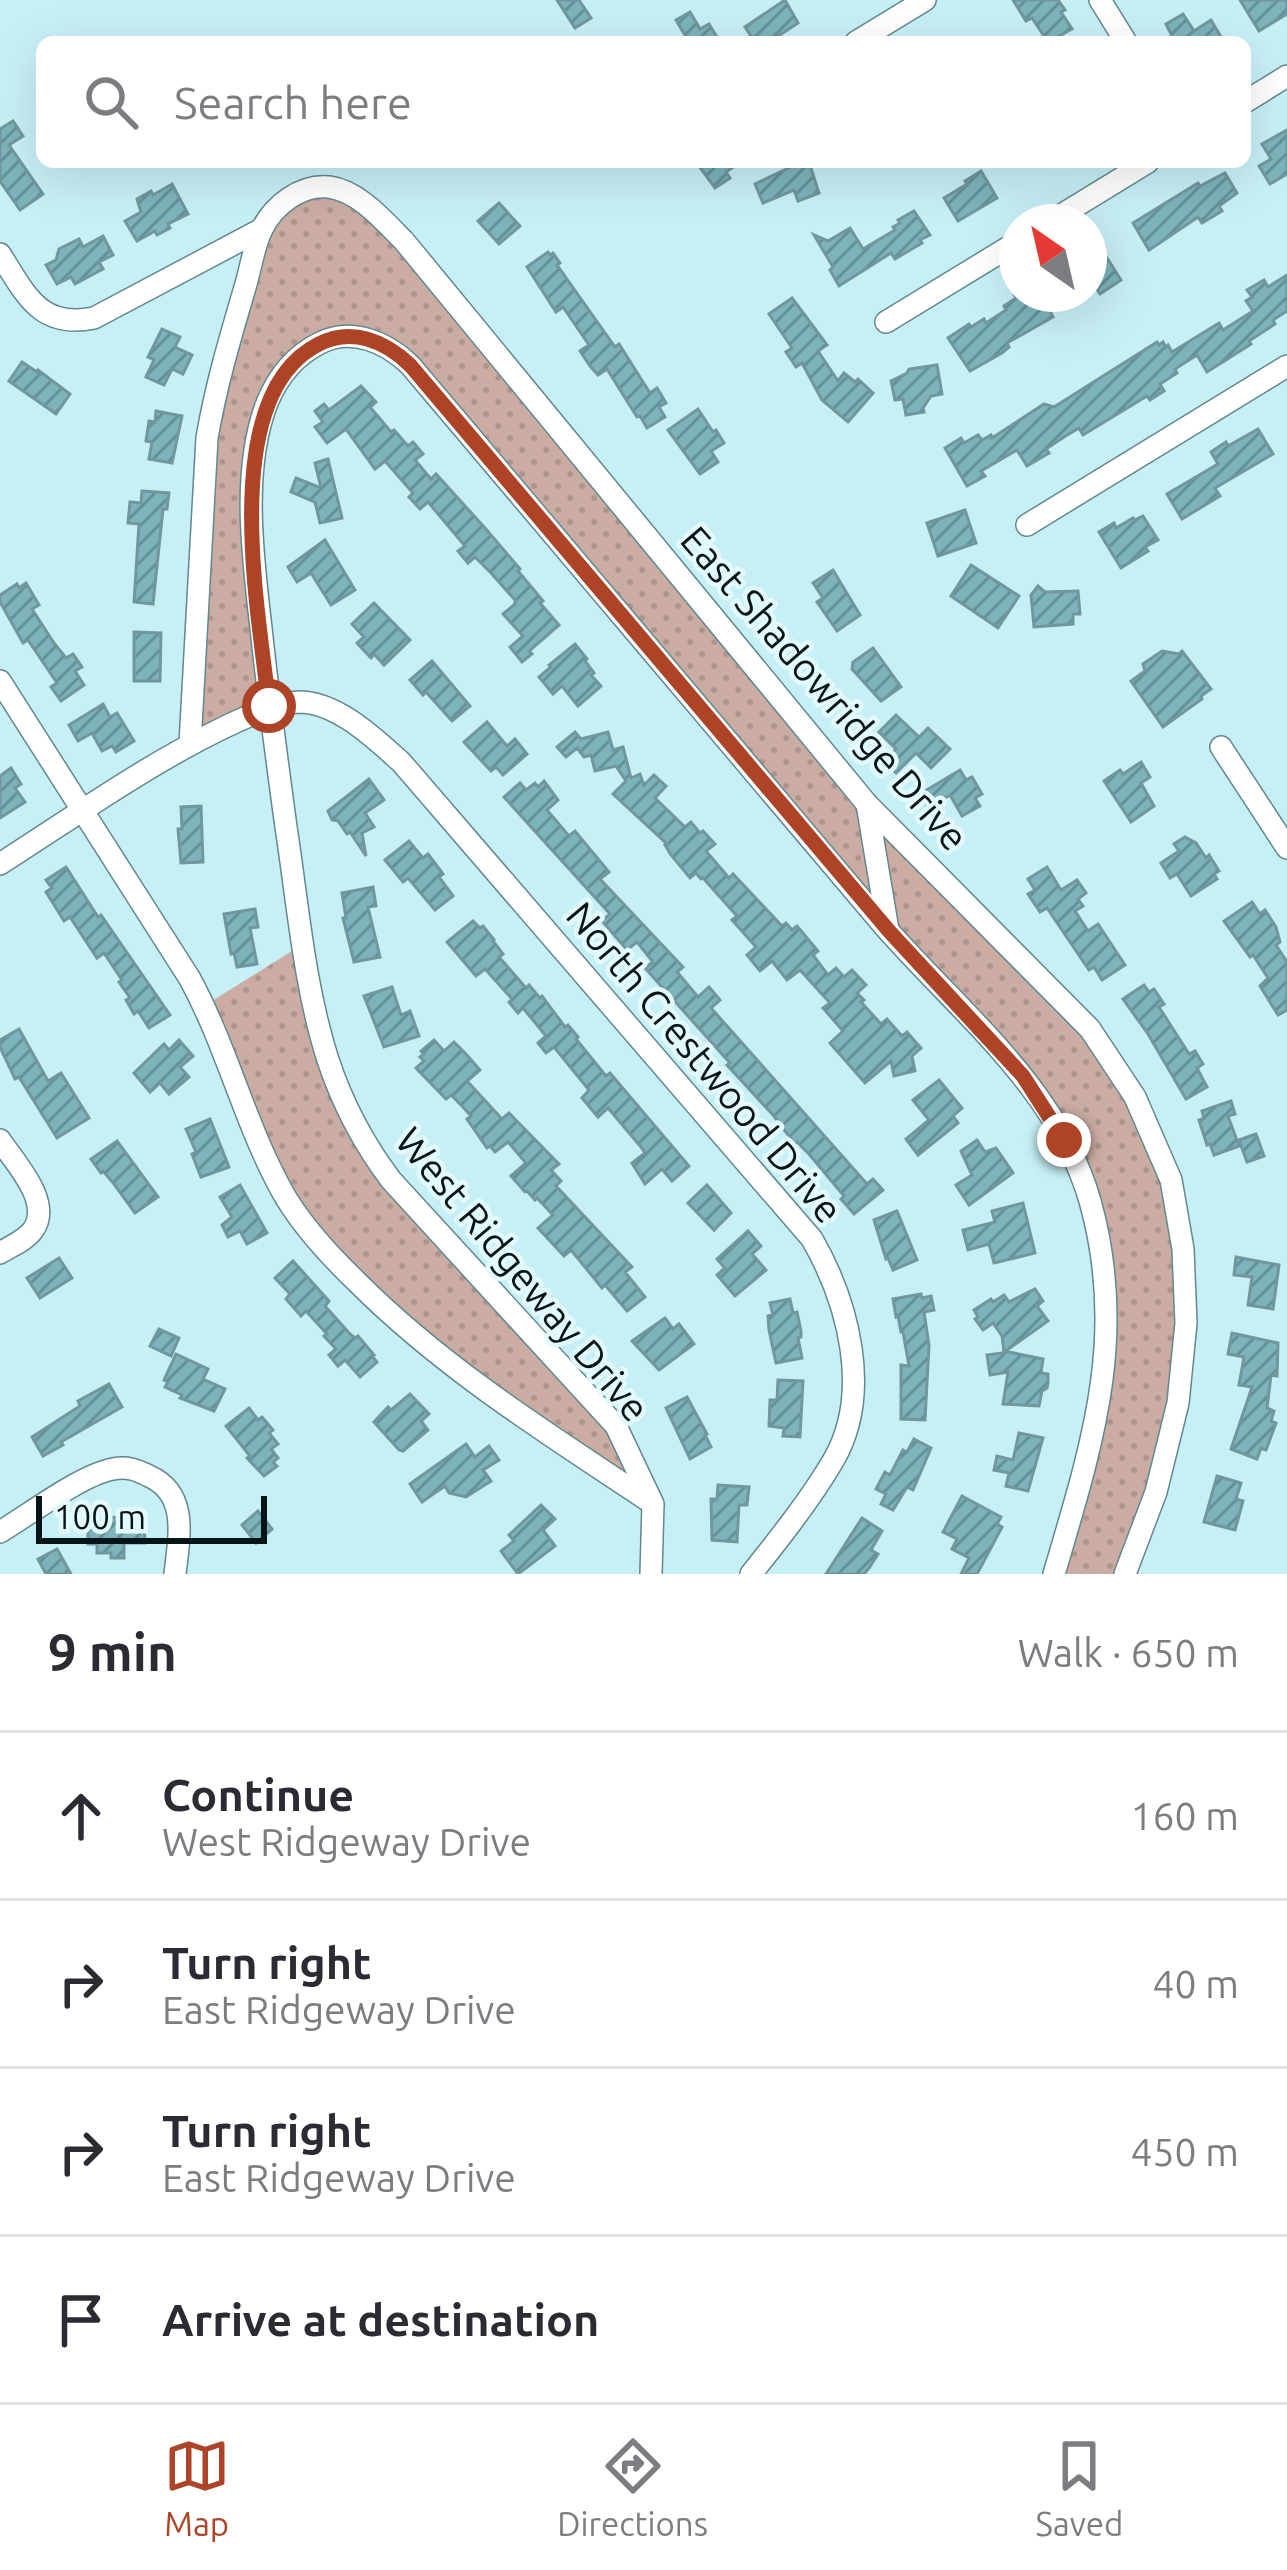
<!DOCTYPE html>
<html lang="en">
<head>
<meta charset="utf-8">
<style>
	:root { --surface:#fff; --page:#f7f7f7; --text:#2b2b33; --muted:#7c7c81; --line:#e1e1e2; --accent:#ad4427 }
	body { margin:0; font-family:Ubuntu,sans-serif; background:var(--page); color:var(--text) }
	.compass { position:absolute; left:999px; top:204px; width:108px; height:108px; border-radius:50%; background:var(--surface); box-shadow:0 12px 48px #0002; rotate:326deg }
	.scale { position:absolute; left:36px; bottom:30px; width:231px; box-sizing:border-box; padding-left:12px; border:6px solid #051416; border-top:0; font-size:33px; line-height:42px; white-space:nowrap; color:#051416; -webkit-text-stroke:9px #e2fafd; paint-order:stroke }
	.stop { position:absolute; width:36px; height:36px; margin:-27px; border:9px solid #ad4427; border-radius:50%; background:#fff }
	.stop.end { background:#ad4427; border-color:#fff; box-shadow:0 3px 12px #0008 }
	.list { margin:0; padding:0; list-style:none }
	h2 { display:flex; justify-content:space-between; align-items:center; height:156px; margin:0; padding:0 48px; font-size:51px }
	h2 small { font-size:39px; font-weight:400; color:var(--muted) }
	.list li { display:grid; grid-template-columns:78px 1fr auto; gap:36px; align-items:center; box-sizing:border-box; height:168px; padding:0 48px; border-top:3px solid var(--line) }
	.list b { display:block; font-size:45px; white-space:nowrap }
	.list p { margin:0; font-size:39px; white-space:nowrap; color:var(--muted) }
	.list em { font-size:39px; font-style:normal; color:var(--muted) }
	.icon { flex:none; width:66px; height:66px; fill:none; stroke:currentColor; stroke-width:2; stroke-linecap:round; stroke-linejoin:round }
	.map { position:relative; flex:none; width:1287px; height:1574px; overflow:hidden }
	.search { position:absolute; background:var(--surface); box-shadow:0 12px 48px #0002; left:36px; right:36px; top:36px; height:132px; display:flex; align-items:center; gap:30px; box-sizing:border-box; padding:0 42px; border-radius:18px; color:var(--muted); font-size:45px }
	.sheet { height:828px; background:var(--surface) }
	nav { display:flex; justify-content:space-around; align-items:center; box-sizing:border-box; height:168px; border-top:3px solid var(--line); background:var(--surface); font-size:33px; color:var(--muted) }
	nav a { display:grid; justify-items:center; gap:6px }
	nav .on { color:var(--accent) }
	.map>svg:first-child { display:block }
</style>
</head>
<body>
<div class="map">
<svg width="1287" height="1574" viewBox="0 0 1287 1574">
	<defs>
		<pattern id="green-dots" width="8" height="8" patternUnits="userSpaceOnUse" patternTransform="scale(3)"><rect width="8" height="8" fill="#cbaca3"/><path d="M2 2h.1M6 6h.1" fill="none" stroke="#ad938c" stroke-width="1.8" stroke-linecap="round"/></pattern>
		<pattern id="building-hatch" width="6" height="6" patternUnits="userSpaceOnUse" patternTransform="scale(3)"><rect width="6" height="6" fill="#7db4bc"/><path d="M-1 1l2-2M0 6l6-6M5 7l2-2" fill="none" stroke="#649198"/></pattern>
	</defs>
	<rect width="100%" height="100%" fill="#c7f0f6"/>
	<g fill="url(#green-dots)">
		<path d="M302 189 355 198 867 804 1090 1029 1135 1097 1183 1249 1178 1403 1125 1574H1054L1083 1475 1103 1263 1064 1140 380 343 301 352 257 448 269 707 190 744 207 438 262 229Z"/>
		<path d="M303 944 313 1005 367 1149 616 1426 653 1504 483 1389 311 1232 204 1006Z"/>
	</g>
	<g fill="url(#building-hatch)" stroke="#71979c" stroke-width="3">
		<path d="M557 0H579L591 18 575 28Z"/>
		<path d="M785 0 798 23 769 42H755L745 27Z"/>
		<path d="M1013 0H1058L1065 10 1061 12 1072 29 1048 42 1032 18 1026 21Z"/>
		<path d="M1240 0H1287V14L1259 31Z"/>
		<path d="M690 12 700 29 709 24 720 42H678L686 37 676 20Z"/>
		<path d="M1183 14 1194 31 1211 20 1224 42H1175L1166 24Z"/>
		<path d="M13 121 23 136 9 145 43 194 20 210 0 181V129Z"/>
		<path d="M1287 130V174L1270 184 1259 166 1271 159 1262 144Z"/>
		<path d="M696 162H741L726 172 730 178 715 188Z"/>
		<path d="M801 162H809L819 193 798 201 794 190 763 203 755 184Z"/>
		<path d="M981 171 997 198 958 221 944 198 967 184 965 181Z"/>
		<path d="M1225 173 1237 193 1219 206 1222 211 1202 223 1198 217 1149 250 1133 223 1198 183 1200 186Z"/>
		<path d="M172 184 188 214 168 224 170 228 157 235 155 231 137 241 125 221 141 212 137 199 151 191 153 195Z"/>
		<path d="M499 203 520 226 499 244 478 221Z"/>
		<path d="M914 211 930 235 920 240 922 243 895 259 891 253 839 286 830 270 833 267 814 235 828 241 850 228 863 249 895 230 893 227 900 223 898 220Z"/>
		<path d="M103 236 113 255 99 262 103 269 75 284 71 277 57 284 46 265 56 260 59 249 79 239 83 247Z"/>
		<path d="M1100 247 1121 280 1100 294 1089 277V252Z"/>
		<path d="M548 252 550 255 553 253 560 263 557 265 615 347 619 344 650 393 657 388 666 403 659 407 665 417 647 428 640 416 637 417 607 369 598 375 590 366 580 351 589 345 563 307 556 312 527 267Z"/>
		<path d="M1287 275V311L1273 320 1275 324 1249 341 1251 344 1207 372 1197 355 1175 369 1177 373 1160 384 1164 391 1150 400 1147 396 1083 435 1079 428 1064 437 1046 449 1049 453 1027 466 1017 450 981 471 985 476 967 486 945 448 961 438 964 443 978 435 982 440 991 435 992 438 1044 404 1054 407 1157 342 1159 345 1163 342 1166 347 1168 345 1172 352 1219 323 1223 330 1253 311 1246 301 1252 297 1247 290 1264 280 1268 287Z"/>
		<path d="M1014 294H1078L1050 311 1053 317 1007 343 1009 347 1002 353 970 371 948 338 969 324 971 327 984 319 986 323 1006 310 1004 306 1016 298Z"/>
		<path d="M792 298 827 345 818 351 838 381 844 373 855 382 858 379 873 393 848 422 822 400 802 363 796 367 786 352 792 348 769 314Z"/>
		<path d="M162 329 180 337 175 347 192 355 183 374 172 369 164 385 146 377 154 360 148 357Z"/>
		<path d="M22 362 37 372 38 370 70 394 56 414 9 381Z"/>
		<path d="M937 365 942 394 931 396 923 408 924 412 906 415 903 399 895 400 891 381 907 373 909 369Z"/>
		<path d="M361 386 376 402 370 407 391 432 394 430 408 446 413 442 423 454 415 460 431 479 436 474 485 528 520 569 518 571 543 601 540 603 559 625 529 651 532 654 522 662 510 647 523 636 503 614 515 604V600L491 573 475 557 468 563 458 551 465 546 428 502 420 509 409 497 413 493 385 461 375 469 346 429 327 443 315 427 323 422 315 411 324 404 329 410Z"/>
		<path d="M698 409 713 432 716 430 724 443 711 451 718 462 700 474 668 430Z"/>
		<path d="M156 411 182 416 172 463 149 459 152 442 146 441 149 421 155 422Z"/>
		<path d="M1258 429 1273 454 1215 488 1220 496 1182 519 1167 494 1218 464 1211 452 1226 442 1228 446Z"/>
		<path d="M328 459 342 518 320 523 315 502 291 492 296 478 321 488 315 463Z"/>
		<path d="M142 491 169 493 167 509H163L153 604 134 602 139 524 128 523 130 502 141 503Z"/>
		<path d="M965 510 976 543 938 556 927 523Z"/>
		<path d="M1143 516 1158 540 1145 547 1148 551 1121 568 1099 532 1114 523 1116 528 1133 518 1135 520Z"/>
		<path d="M325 540 355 590 331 605 311 573 297 582 288 567Z"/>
		<path d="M971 565 1019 596 998 628 951 596Z"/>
		<path d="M833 570 860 615 837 631 817 602 823 598 813 583Z"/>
		<path d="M26 583 39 605 32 609 54 643 66 658 73 654 82 667 75 671 84 685 61 701 51 687 57 683 28 640 23 643 0 602V595L17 584 19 588Z"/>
		<path d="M1038 586 1045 592 1078 591 1080 614H1073V624L1034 627 1031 595Z"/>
		<path d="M374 603 410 640 384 665 374 654 371 658 357 643 364 637 352 624Z"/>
		<path d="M134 632 161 633 160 681H134Z"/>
		<path d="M575 644 587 659 585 661 594 673 591 675 601 686 578 706 562 686 553 694 539 677 551 667 549 665Z"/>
		<path d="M873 648 901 687 881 701 852 669 853 662Z"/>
		<path d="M1162 651 1179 654 1182 651 1211 689 1201 696 1202 699 1163 727 1131 681 1145 671 1143 664Z"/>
		<path d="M432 661 470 706 452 721 426 692 423 695 410 680Z"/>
		<path d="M103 704 110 717 117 713 134 741 116 752 112 746 102 751 92 733 78 741 69 725Z"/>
		<path d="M896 715 919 737 928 728 950 749 931 768 916 753 896 773 884 761 896 749 879 732Z"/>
		<path d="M487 722 507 746 515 739 527 754 503 775 496 767 491 771 464 742Z"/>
		<path d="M575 732 581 739 608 732 613 750 623 747 631 778 640 774 644 785 654 775 666 786 655 798 685 827 691 822 700 833 703 831 715 844 706 851 729 878 733 874 782 926 786 923 792 930 797 926 818 951 813 955 828 975 836 968 844 977 852 970 866 985 857 993 864 1000 861 1002 881 1024 887 1019 902 1036 907 1032 921 1048 912 1056 915 1071 894 1076 891 1061 865 1083 830 1043 843 1031 823 1008 830 1003 800 970 787 980 772 961 760 971 747 955 756 947 732 920 737 916 703 878 701 879 696 873 690 878 671 855 665 845 667 844 613 794 626 781 616 766 595 771 591 755 584 757 577 748 566 757 557 747Z"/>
		<path d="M1141 762 1150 777 1141 783 1154 806 1131 822 1104 781 1120 770 1123 774Z"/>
		<path d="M11 768 21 784 15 788 25 802 0 818V776Z"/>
		<path d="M960 770 966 780 972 777 982 794 975 798 980 806 962 816 950 795 928 808 920 794Z"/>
		<path d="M369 779 384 800 365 813 374 827 362 833 366 856 350 832 347 834 338 821 332 820 328 811Z"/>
		<path d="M544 781 558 800 547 810 569 836 575 831 609 872 600 879 683 967 677 972 698 997 709 987 720 1000 711 1008 867 1184 873 1179 883 1190 854 1214 841 1199 844 1196 809 1154 797 1142 795 1144 773 1115 727 1065 730 1063 645 968 653 962 637 942 627 950 602 921 610 914 504 797 520 783 526 790 535 783 538 787Z"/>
		<path d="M201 806 203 862 181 863 178 829H182L181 807Z"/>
		<path d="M1185 837 1196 843 1206 858 1209 855 1219 871 1214 874 1217 879 1191 896 1177 874 1170 878 1161 863 1179 851 1174 844Z"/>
		<path d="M409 841 423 858 428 854 443 874 439 877 453 896 435 910 408 878 403 882 385 860Z"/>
		<path d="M66 867 98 917 101 915 170 1015 149 1028 138 1011 134 1014 126 1000 130 998 119 982 122 980 104 953 97 958 70 917 64 921 46 892 52 888 46 880Z"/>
		<path d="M1047 867 1061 890 1077 880 1086 893 1078 899 1083 906 1075 911 1088 931 1098 924 1125 965 1102 980 1094 967 1089 970 1047 908 1040 912 1028 894 1035 890 1028 879Z"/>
		<path d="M373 887 376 906 368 907 380 957 354 962 343 918H346L342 893Z"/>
		<path d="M1252 902 1260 914 1265 910 1276 927 1280 942 1276 945 1287 962V1010L1278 1015 1260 986 1268 978 1253 955 1250 957 1224 921Z"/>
		<path d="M255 909 258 927 250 928 257 964 237 967 234 953 231 954 224 914Z"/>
		<path d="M473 921 480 928 483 926 494 940 493 941 503 954 499 957 520 981 526 988 529 985 540 998 542 996 565 1027 568 1025 578 1037 576 1039 606 1076 610 1073 689 1166 672 1181 662 1169 645 1184 632 1163 645 1153 641 1147 608 1108 598 1117 582 1098 589 1090 554 1047 546 1053 538 1043 546 1036 523 1008 518 1013 509 1002 512 999 485 969 476 976 447 942Z"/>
		<path d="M1144 985 1149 992 1154 989 1164 1004 1159 1007 1189 1054 1195 1051 1203 1064 1197 1068 1207 1087 1186 1099 1148 1034 1123 999Z"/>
		<path d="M392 987 401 1015 410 1011 419 1036 384 1047 364 996Z"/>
		<path d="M19 1029 48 1081 61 1073 89 1118 57 1138 19 1077 15 1079 0 1047V1040Z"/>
		<path d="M179 1040 193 1056 180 1067 189 1077 169 1094 160 1083 150 1092 134 1073 164 1044 169 1050Z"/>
		<path d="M434 1040 444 1051 454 1042 466 1054 480 1070 467 1081 502 1119 509 1113 559 1164 551 1170 561 1181 556 1186 632 1267 625 1272 645 1297 627 1311 605 1285 602 1288 571 1250 564 1256 538 1228 553 1215 537 1198 535 1200 527 1191 525 1192 511 1176 526 1163 508 1142 495 1152 490 1146 487 1148 467 1119 471 1116 462 1106 451 1095 446 1099 416 1068 424 1061 420 1057 424 1054 421 1051Z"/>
		<path d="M939 1080 962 1108 953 1116 958 1123 918 1155 906 1139 929 1120 913 1100Z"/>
		<path d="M1231 1101 1235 1114 1228 1116 1239 1146 1214 1155 1210 1144 1207 1145 1199 1120 1204 1118 1202 1111Z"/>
		<path d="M210 1119 229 1167 201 1177 192 1154 196 1152 186 1129Z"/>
		<path d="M1256 1134 1264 1156 1247 1162 1239 1140Z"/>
		<path d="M977 1140 985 1152 996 1148 1013 1173 969 1205 956 1185 972 1175 961 1151Z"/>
		<path d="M117 1141 158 1197 135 1213 114 1184 103 1171 101 1173 91 1159Z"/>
		<path d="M240 1185 267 1233 247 1244 240 1231 228 1237 222 1225 232 1217 220 1197Z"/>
		<path d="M707 1185 731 1213 714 1230 688 1203Z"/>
		<path d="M1023 1203 1035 1253 994 1263 989 1244 968 1250 963 1230 995 1222 992 1211Z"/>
		<path d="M897 1211 917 1260 893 1270 888 1258 886 1259 874 1220Z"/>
		<path d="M748 1231 761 1246 752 1254 766 1270 735 1296 717 1275 725 1268 717 1259Z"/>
		<path d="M1236 1257 1279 1265 1273 1309 1248 1305 1252 1277 1234 1275Z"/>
		<path d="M59 1258 72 1278 40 1298 27 1278Z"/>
		<path d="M293 1261 329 1301 325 1306 350 1334 355 1338 358 1336 374 1355 372 1356 377 1362 360 1377 345 1360 338 1366 329 1355 336 1349 324 1336 327 1334 306 1311 301 1316 286 1299 290 1294 275 1278Z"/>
		<path d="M1035 1289 1043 1301 1037 1306 1048 1321 1004 1352 1002 1336 993 1323 983 1330 975 1319 978 1317 974 1310 991 1299 993 1302 1004 1295 1009 1302Z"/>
		<path d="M921 1294 922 1298 931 1296 934 1310 924 1312 929 1345 925 1420 901 1419V1365L909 1366 903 1332H901L898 1316 896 1317 893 1299Z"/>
		<path d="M790 1299 793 1313 797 1312 801 1331V1337L798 1338 802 1358 776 1363 769 1330 768 1316 773 1315 770 1303Z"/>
		<path d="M665 1318 673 1329 679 1324 694 1344 659 1370 632 1341Z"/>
		<path d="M159 1329 179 1338 171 1356 150 1346Z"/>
		<path d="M1232 1333 1278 1343 1277 1376 1271 1375 1267 1408 1274 1411 1271 1421 1276 1423 1266 1450 1261 1448 1257 1459 1231 1449 1252 1387 1239 1385 1244 1357 1228 1354Z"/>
		<path d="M1009 1352 1043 1359 1041 1373 1048 1374V1383L1047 1388 1042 1391 1039 1406 1003 1404 1008 1372 990 1375 987 1355Z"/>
		<path d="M176 1354 208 1369 203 1379 225 1389 214 1411 180 1398 182 1395 165 1387 168 1382 164 1380Z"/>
		<path d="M778 1380 803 1381 800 1437 783 1436 784 1428 769 1426 770 1400H777Z"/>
		<path d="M109 1384 122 1407 61 1442 63 1445 43 1456 32 1437 80 1406 78 1401Z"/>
		<path d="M410 1394 429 1414 421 1421 428 1430 403 1451 399 1450 374 1422 388 1407 391 1410Z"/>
		<path d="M687 1397 707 1434 705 1435 711 1447 690 1459 666 1408Z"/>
		<path d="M249 1408 258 1420 262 1417 273 1430 269 1433 278 1444 271 1449 278 1458 273 1462 277 1466 264 1476 247 1458 250 1456 226 1426Z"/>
		<path d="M1019 1433 1043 1438 1028 1491 1006 1486 1009 1473 994 1470 997 1456 1013 1460Z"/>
		<path d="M914 1439 931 1448 913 1490 907 1487 893 1510 881 1504 886 1494 876 1489 885 1472 890 1475 903 1450 907 1452Z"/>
		<path d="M466 1444 475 1457 489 1446 499 1460 483 1470 491 1481 466 1497 449 1493 445 1486 422 1502 410 1484Z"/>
		<path d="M1217 1476 1241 1483 1236 1499 1243 1501 1235 1530 1204 1522Z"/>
		<path d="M718 1485 749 1487 747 1505H739L737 1542 712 1540 711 1499H717Z"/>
		<path d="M962 1496 1001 1517 997 1524 1002 1527 977 1574H961L969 1558 952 1549 957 1539 943 1532Z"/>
		<path d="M541 1505 555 1519 543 1530 555 1546 518 1574 501 1551 514 1541 509 1535Z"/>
		<path d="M258 1511 272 1529 256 1543 242 1525Z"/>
		<path d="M107 1517 144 1519 145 1543H124V1558H111V1553H97V1544H88V1520H107Z"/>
		<path d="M862 1518 882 1531 871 1550 878 1554 869 1568 864 1574H826Z"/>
		<path d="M57 1549 71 1574H46L38 1559Z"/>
	</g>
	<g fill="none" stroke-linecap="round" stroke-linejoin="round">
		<defs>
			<g id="minor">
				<path d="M1100 0 1126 42"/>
				<path d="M856 42 925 0"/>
				<path d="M1245 102 1287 76"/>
				<path d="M1050 222 1148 162"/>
				<path d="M0 254C26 295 40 329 94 318L262 229"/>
				<path d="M886 322 1017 242"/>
				<path d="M1027 525 1287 366"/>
				<path d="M0 681 190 979C228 1049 246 1129 286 1198 305 1229 331 1257 357 1282 445 1370 550 1435 652 1503"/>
				<path d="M190 744 207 438C216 385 231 335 246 284 251 267 254 245 262 229 274 205 301 184 329 187 359 191 384 221 404 241L867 804 1090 1029 1135 1097 1171 1180 1183 1249 1186 1323 1178 1403 1156 1492 1125 1574"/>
				<path d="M1221 747 1287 848"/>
				<path d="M867 804 888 930"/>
				<path d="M0 864C75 816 149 763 229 725 252 715 274 703 299 702 337 702 374 738 401 762L812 1239C848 1302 873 1393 833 1461 810 1500 779 1539 751 1574"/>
				<path d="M0 1140C15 1163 53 1202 33 1230 26 1240 11 1246 0 1253"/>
				<path d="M0 1532C30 1514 81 1475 113 1469 127 1466 137 1470 149 1476 189 1494 179 1537 175 1574"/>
				<path d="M651 1574 653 1504 616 1426 391 1180C363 1143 343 1105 328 1060 304 985 298 905 286 827 277 761 268 695 261 628 253 559 241 470 267 403 278 376 294 356 320 343 352 327 386 342 410 365 566 550 723 735 879 920 954 1008 1057 1085 1090 1201 1128 1336 1092 1445 1054 1574"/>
			</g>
		</defs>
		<use href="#minor" stroke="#62888e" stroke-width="24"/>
		<use href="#minor" stroke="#fff" stroke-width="21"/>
	</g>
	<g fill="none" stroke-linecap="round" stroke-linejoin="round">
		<path stroke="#ad4427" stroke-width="15" d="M269 706C259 613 216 395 319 344 352 327 385 341 410 365L889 931 1023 1076 1064 1140"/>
	</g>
	<g text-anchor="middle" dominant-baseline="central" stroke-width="9" stroke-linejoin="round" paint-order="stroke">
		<g font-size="39" fill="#051416" stroke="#e2fafd">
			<text transform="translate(825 688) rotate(49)">East Shadowridge Drive</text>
			<text transform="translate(705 1062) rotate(50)">North Crestwood Drive</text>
			<text transform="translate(523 1274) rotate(50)">West Ridgeway Drive</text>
		</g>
	</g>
</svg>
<svg class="compass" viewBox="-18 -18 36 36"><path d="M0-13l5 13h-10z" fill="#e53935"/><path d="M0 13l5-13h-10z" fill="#7c7c81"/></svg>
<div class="scale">100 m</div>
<div class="stop" style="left:269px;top:706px"></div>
<div class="stop end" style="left:1064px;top:1140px"></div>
<div class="search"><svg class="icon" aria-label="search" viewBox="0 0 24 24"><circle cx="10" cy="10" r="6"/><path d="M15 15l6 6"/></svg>Search here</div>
</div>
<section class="sheet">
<h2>9 min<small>Walk · 650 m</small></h2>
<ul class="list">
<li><svg class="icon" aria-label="ahead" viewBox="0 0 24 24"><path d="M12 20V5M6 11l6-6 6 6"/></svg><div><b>Continue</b><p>West Ridgeway Drive</p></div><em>160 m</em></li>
<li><svg class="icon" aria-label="right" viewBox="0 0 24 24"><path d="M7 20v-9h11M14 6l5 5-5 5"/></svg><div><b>Turn right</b><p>East Ridgeway Drive</p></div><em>40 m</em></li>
<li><svg class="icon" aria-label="right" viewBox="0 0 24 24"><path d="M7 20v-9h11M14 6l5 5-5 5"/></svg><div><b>Turn right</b><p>East Ridgeway Drive</p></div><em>450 m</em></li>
<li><svg class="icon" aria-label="arrive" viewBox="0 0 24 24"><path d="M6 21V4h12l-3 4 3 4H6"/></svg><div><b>Arrive at destination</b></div></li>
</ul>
</section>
<nav>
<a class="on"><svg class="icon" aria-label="map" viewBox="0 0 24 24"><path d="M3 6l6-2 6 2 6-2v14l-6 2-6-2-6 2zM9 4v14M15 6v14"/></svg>Map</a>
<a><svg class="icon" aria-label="directions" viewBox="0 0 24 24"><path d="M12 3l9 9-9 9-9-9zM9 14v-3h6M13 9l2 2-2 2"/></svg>Directions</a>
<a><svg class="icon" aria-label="saved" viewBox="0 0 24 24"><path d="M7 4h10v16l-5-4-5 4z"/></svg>Saved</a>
</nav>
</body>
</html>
